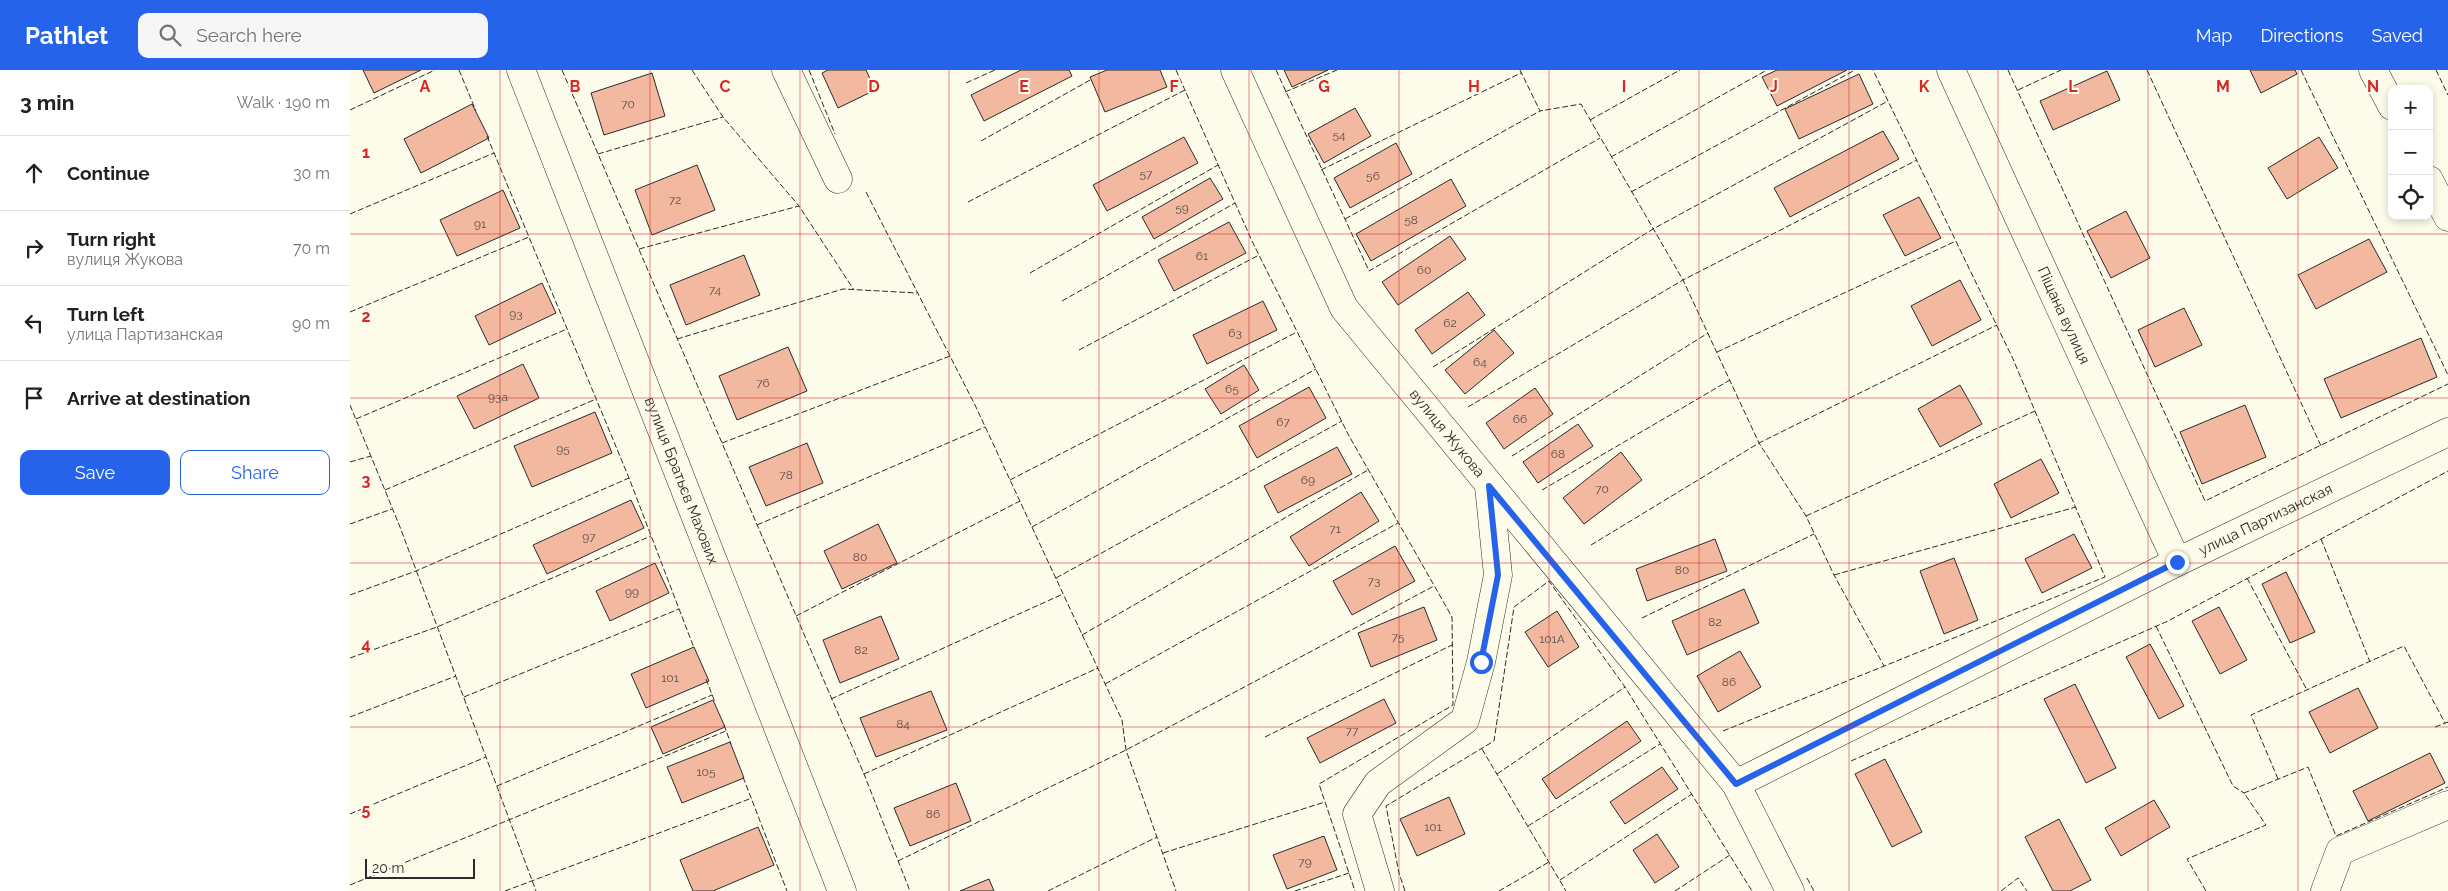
<!DOCTYPE html>
<html lang="en">
<head>
<meta charset="utf-8">
<style>
	:root { --surface:#fff; --page:#f6f6f6; --text:#202124; --muted:#757577; --line:#e0e0e0; --accent:#2563eb }
	body { margin:0; font-family:Raleway,sans-serif; background:var(--page); color:var(--text) }
	.controls { position:absolute; right:15px; top:15px; display:grid; overflow:hidden; border-radius:10px; box-shadow:0 2px 8px #0003 }
	.controls button { width:45px; height:45px; display:grid; place-items:center; padding:0; border:0; border-bottom:1px solid var(--line); background:var(--surface); color:var(--text); font:25px sans-serif }
	.scale { position:absolute; left:15px; bottom:12px; width:110px; box-sizing:border-box; padding-left:5px; border:2px solid #2b2b2b; border-top:0; font-size:14px; line-height:18px; white-space:nowrap; color:#2b2b2b; -webkit-text-stroke:4px #fdfbea; paint-order:stroke }
	.stop { position:absolute; width:15px; height:15px; margin:-11px; border:4px solid #2563eb; border-radius:50%; background:#fff }
	.stop.end { background:#2563eb; border-color:#fff; box-shadow:0 1px 5px #0008 }
	.list { margin:0; padding:0; list-style:none }
	h2 { display:flex; justify-content:space-between; align-items:center; height:65px; margin:0; padding:0 20px; font-size:21px }
	h2 small { font-size:16px; font-weight:400; color:var(--muted) }
	.list li { display:grid; grid-template-columns:32px 1fr auto; gap:15px; align-items:center; box-sizing:border-box; height:75px; padding:0 20px; border-top:1px solid var(--line) }
	.list b { display:block; font-size:19px; white-space:nowrap }
	.list p { margin:0; font-size:16px; white-space:nowrap; color:var(--muted) }
	.list em { font-size:16px; font-style:normal; color:var(--muted) }
	.actions { display:flex; gap:10px; padding:15px 20px }
	.actions a { flex:1; padding:11px 0; border:1px solid var(--accent); border-radius:10px; text-align:center; font-size:18px; color:var(--accent) }
	.actions .main { background:var(--accent); color:#fff }
	.icon { flex:none; width:28px; height:28px; fill:none; stroke:currentColor; stroke-width:2; stroke-linecap:round; stroke-linejoin:round }
	.map { position:relative; flex:none; width:2098px; height:821px; overflow:hidden }
	header { display:flex; align-items:center; gap:30px; box-sizing:border-box; height:70px; padding:0 25px; background:var(--accent); color:#fff }
	header strong { font-size:24px }
	nav { display:flex; gap:28px; margin-inline-start:auto; font-size:18px }
	.search { width:350px; height:45px; background:var(--page); display:flex; align-items:center; gap:12px; box-sizing:border-box; padding:0 18px; border-radius:10px; color:var(--muted); font-size:19px }
	main { display:flex }
	aside { flex:1; background:var(--surface) }
	.map>svg:first-child { display:block }
</style>
</head>
<body>
<header>
<strong>Pathlet</strong>
<div class="search"><svg class="icon" aria-label="search" viewBox="0 0 24 24"><circle cx="10" cy="10" r="6"/><path d="M15 15l6 6"/></svg>Search here</div>
<nav><a>Map</a><a>Directions</a><a>Saved</a></nav>
</header>
<main>
<aside>
<h2>3 min<small>Walk · 190 m</small></h2>
<ul class="list">
<li><svg class="icon" aria-label="ahead" viewBox="0 0 24 24"><path d="M12 20V5M6 11l6-6 6 6"/></svg><div><b>Continue</b></div><em>30 m</em></li>
<li><svg class="icon" aria-label="right" viewBox="0 0 24 24"><path d="M7 20v-9h11M14 6l5 5-5 5"/></svg><div><b>Turn right</b><p>вулиця Жукова</p></div><em>70 m</em></li>
<li><svg class="icon" aria-label="left" viewBox="0 0 24 24"><path d="M17 20v-9H6M10 6l-5 5 5 5"/></svg><div><b>Turn left</b><p>улица Партизанская</p></div><em>90 m</em></li>
<li><svg class="icon" aria-label="arrive" viewBox="0 0 24 24"><path d="M6 21V4h12l-3 4 3 4H6"/></svg><div><b>Arrive at destination</b></div></li>
</ul>
<div class="actions"><a class="main">Save</a><a>Share</a></div>
</aside>
<div class="map">
<svg width="2098" height="821" viewBox="0 0 2098 821">
	<rect width="100%" height="100%" fill="#fdfbea"/>
	<g fill="#f2b8a0" stroke="#2b2b2b">
		<path d="M13 0H71L24 23Z"/>
		<path d="M478 0H516L525 20 488 38 472 3Z"/>
		<path d="M671 0H719L722 6 634 51 621 25Z"/>
		<path d="M757 0H810L817 17 755 42 740 7Z"/>
		<path d="M934 0H978L942 17Z"/>
		<path d="M1427 0H1497L1427 36 1412 7Z"/>
		<path d="M1900 0H1945L1947 4 1911 23Z"/>
		<path d="M1757 1 1770 30 1703 60 1690 31Z"/>
		<path d="M302 3 315 46 254 65 241 23Z"/>
		<path d="M1509 4 1523 34 1449 69 1435 39Z"/>
		<path d="M122 34 139 68 71 103 54 69Z"/>
		<path d="M1005 38 1021 66 974 93 958 64Z"/>
		<path d="M1533 61 1549 89 1440 147 1424 118Z"/>
		<path d="M834 67 848 93 757 141 743 115Z"/>
		<path d="M1969 67 1988 98 1937 129 1918 98Z"/>
		<path d="M1046 73 1062 104 1000 138 984 108Z"/>
		<path d="M347 95 365 140 302 165 285 120Z"/>
		<path d="M860 108 873 129 804 169 792 147Z"/>
		<path d="M1101 109 1116 136 1021 191 1006 164Z"/>
		<path d="M153 120 170 158 107 186 90 150Z"/>
		<path d="M1569 127 1591 168 1555 186 1533 145Z"/>
		<path d="M1776 141 1800 188 1761 208 1737 161Z"/>
		<path d="M879 152 896 183 824 221 808 190Z"/>
		<path d="M1100 166 1116 189 1048 235 1032 212Z"/>
		<path d="M2019 169 2037 202 1966 239 1948 205Z"/>
		<path d="M394 185 410 225 336 255 320 215Z"/>
		<path d="M1610 210 1631 250 1582 276 1561 236Z"/>
		<path d="M192 213 206 243 139 275 125 246Z"/>
		<path d="M1118 222 1135 245 1082 284 1065 260Z"/>
		<path d="M913 231 927 260 857 294 843 265Z"/>
		<path d="M1834 238 1852 275 1805 297 1788 260Z"/>
		<path d="M1144 260 1164 283 1115 324 1095 300Z"/>
		<path d="M2071 268 2087 307 1991 348 1974 309Z"/>
		<path d="M438 277 457 321 387 350 369 306Z"/>
		<path d="M173 294 189 328 124 359 107 326Z"/>
		<path d="M894 295 909 320 871 344 855 319Z"/>
		<path d="M1610 315 1632 354 1590 377 1568 339Z"/>
		<path d="M959 317 976 348 907 388 889 356Z"/>
		<path d="M1185 318 1203 344 1154 379 1136 353Z"/>
		<path d="M1895 335 1916 387 1852 414 1830 362Z"/>
		<path d="M245 342 262 383 182 417 164 376Z"/>
		<path d="M1228 354 1243 376 1188 413 1173 392Z"/>
		<path d="M457 373 473 413 416 436 399 397Z"/>
		<path d="M987 377 1002 404 928 443 914 416Z"/>
		<path d="M1271 382 1292 410 1234 454 1213 428Z"/>
		<path d="M1691 389 1709 423 1661 448 1644 414Z"/>
		<path d="M1011 422 1029 451 959 496 940 467Z"/>
		<path d="M281 430 294 458 197 504 183 475Z"/>
		<path d="M528 454 547 493 492 519 474 481Z"/>
		<path d="M1724 464 1742 498 1692 523 1675 489Z"/>
		<path d="M1365 469 1377 501 1297 531 1286 499Z"/>
		<path d="M1045 476 1065 511 1002 545 983 511Z"/>
		<path d="M1604 488 1628 550 1594 564 1570 501Z"/>
		<path d="M305 493 319 523 260 551 246 521Z"/>
		<path d="M1936 502 1965 562 1940 573 1912 514Z"/>
		<path d="M1394 519 1409 553 1337 585 1322 551Z"/>
		<path d="M1074 537 1087 570 1021 597 1008 563Z"/>
		<path d="M1869 537 1897 590 1870 604 1842 551Z"/>
		<path d="M1207 541 1229 577 1198 597 1175 562Z"/>
		<path d="M531 546 549 589 490 613 473 570Z"/>
		<path d="M1800 574 1834 636 1809 649 1776 587Z"/>
		<path d="M344 577 359 611 296 638 281 604Z"/>
		<path d="M1390 581 1411 617 1368 642 1347 606Z"/>
		<path d="M1725 614 1766 698 1736 713 1694 629Z"/>
		<path d="M2008 618 2028 658 1980 683 1959 642Z"/>
		<path d="M581 621 597 660 526 687 510 648Z"/>
		<path d="M1034 629 1046 653 970 693 957 668Z"/>
		<path d="M363 630 375 657 313 684 301 657Z"/>
		<path d="M1277 651 1291 671 1206 729 1192 709Z"/>
		<path d="M380 672 394 708 332 733 317 697Z"/>
		<path d="M2080 683 2095 713 2018 751 2003 721Z"/>
		<path d="M1535 689 1572 762 1542 777 1505 704Z"/>
		<path d="M1312 697 1328 719 1275 754 1260 732Z"/>
		<path d="M606 713 621 751 560 776 544 738Z"/>
		<path d="M1099 727 1115 764 1067 786 1050 749Z"/>
		<path d="M1804 730 1820 757 1771 786 1755 758Z"/>
		<path d="M1709 749 1741 810 1720 821H1703L1675 767Z"/>
		<path d="M408 757 424 795 363 821H343L330 790Z"/>
		<path d="M1307 764 1329 797 1305 813 1283 780Z"/>
		<path d="M974 766 987 800 937 819 923 785Z"/>
		<path d="M639 809 644 821H610Z"/>
	</g>
	<g fill="none" stroke-linecap="round" stroke-linejoin="round">
		<defs>
			<g id="minor">
				<path id="s1" d="M171 0 492 821"/>
				<path d="M436 0 488 109"/>
				<path id="s2" d="M885 0 994 238 1386 714 1440 821"/>
				<path id="s3" d="M1601 0 1827 492"/>
				<path d="M2023 0 2042 36"/>
				<path d="M2079 110 2098 147"/>
				<path id="s4" d="M1386 714 1827 492 2098 362"/>
				<path d="M1030 821 1007 744 1028 713 1115 650 1131 592 1148 505 1139 416"/>
				<path d="M1975 821 1990 781 2098 735"/>
			</g>
		</defs>
		<use href="#minor" stroke="#2b2b2b" stroke-width="29"/>
		<use href="#minor" stroke="#fdfbea" stroke-width="28"/>
		<g stroke="#2b2b2b" stroke-width="1" stroke-dasharray="6 2.5" stroke-linecap="butt">
			<path d="M109 0 126 41"/>
			<path d="M212 0 514 704 560 821"/>
			<path d="M342 0 373 47 449 136"/>
			<path d="M459 0 485 64"/>
			<path d="M826 0 902 171 998 364 1102 547 1103 635 969 714 1005 821"/>
			<path d="M926 0 1019 201 1250 68"/>
			<path d="M1170 0 1190 41 1231 34 1333 210 1409 373 1456 446 1484 505 1534 596"/>
			<path d="M1658 0 1855 431 2098 314"/>
			<path d="M1797 0 1971 376"/>
			<path d="M1951 0 2098 305"/>
			<path d="M2086 0 2098 25"/>
			<path d="M616 13 645 0"/>
			<path d="M1668 20 1711 0"/>
			<path d="M935 22 987 0"/>
			<path d="M0 40 85 0"/>
			<path d="M1240 50 1330 0"/>
			<path d="M137 66 279 408 344 578"/>
			<path d="M631 71 742 9"/>
			<path d="M248 84 373 47"/>
			<path d="M1261 87 1417 0"/>
			<path d="M971 100 1171 3"/>
			<path d="M516 122 625 335 772 650 776 680 826 821"/>
			<path d="M1281 122 1505 0"/>
			<path d="M618 132 835 20"/>
			<path d="M0 144 144 83"/>
			<path d="M995 149 1190 41"/>
			<path d="M289 179 449 136 504 220"/>
			<path d="M680 203 868 95"/>
			<path d="M712 231 885 133"/>
			<path d="M0 242 179 167"/>
			<path d="M327 269 493 219 567 223"/>
			<path d="M729 280 909 185"/>
			<path d="M1367 282 1606 171"/>
			<path d="M1083 297 1303 159 1538 31"/>
			<path d="M0 335 50 457 186 821"/>
			<path d="M1118 337 1333 210 1567 90"/>
			<path d="M6 349 217 259"/>
			<path d="M372 373 600 286"/>
			<path d="M1162 386 1358 263"/>
			<path d="M0 392 21 386"/>
			<path d="M660 410 947 262"/>
			<path d="M35 420 246 329"/>
			<path d="M1192 420 1380 310"/>
			<path d="M1456 446 1685 341"/>
			<path d="M0 454 42 439"/>
			<path d="M407 455 635 357"/>
			<path d="M682 457 966 299"/>
			<path d="M1971 469 2020 592"/>
			<path d="M1241 475 1409 373 1647 255"/>
			<path d="M1484 505 1726 437"/>
			<path d="M706 508 992 351"/>
			<path d="M1897 508 1957 620"/>
			<path d="M0 525 66 501 279 408"/>
			<path d="M446 546 670 431"/>
			<path d="M1292 548 1464 464"/>
			<path d="M1806 556 1883 716 1894 723"/>
			<path d="M732 565 1018 400"/>
			<path d="M0 588 87 557 301 466"/>
			<path d="M356 609 365 632"/>
			<path d="M755 614 1048 453"/>
			<path d="M114 627 329 539"/>
			<path d="M481 629 713 524"/>
			<path d="M0 647 106 606"/>
			<path d="M374 655 381 674"/>
			<path d="M2085 657 2098 652"/>
			<path d="M1373 661 1755 507 1663 289 1523 0"/>
			<path d="M915 667 1102 575"/>
			<path d="M1132 679 1216 821"/>
			<path d="M1501 691 1818 551 2098 401"/>
			<path d="M514 704 748 598"/>
			<path d="M1147 704 1275 617"/>
			<path d="M393 707 437 821"/>
			<path d="M1928 709 1901 645 2054 576 2095 653"/>
			<path d="M147 716 362 625"/>
			<path d="M0 744 136 687"/>
			<path d="M1178 756 1310 674"/>
			<path d="M813 783 975 732"/>
			<path d="M548 791 776 680 1084 516"/>
			<path d="M1457 808 1464 821"/>
			<path d="M1210 810 1342 724"/>
			<path d="M0 815 376 661"/>
			<path d="M155 821 402 728"/>
			<path d="M698 821 807 767"/>
			<path d="M945 821 999 803"/>
			<path d="M1055 821 1049 803 1036 736 1144 671 1164 537 1199 511 1275 617 1402 821"/>
			<path d="M1149 821 1199 792"/>
			<path d="M1325 821 1380 785"/>
			<path d="M1651 821 1668 808 1677 821"/>
			<path d="M1856 821 1837 789 1916 755 1894 723 1958 697 1986 766 2098 717"/>
		</g>
	</g>
	<g fill="none" stroke-linecap="round" stroke-linejoin="round">
		<path stroke="#2563eb" stroke-width="6" d="M1131 592 1148 505 1139 416 1386 714 1827 492"/>
	</g>
	<path fill="none" stroke="#d62828" stroke-width="1" stroke-opacity="0.55" d="M150 0V821M300 0V821M450 0V821M599 0V821M749 0V821M899 0V821M1049 0V821M1199 0V821M1349 0V821M1499 0V821M1648 0V821M1798 0V821M1948 0V821M0 164H2098M0 328H2098M0 493H2098M0 657H2098"/>
	<g text-anchor="middle" dominant-baseline="central" stroke-width="4" stroke-linejoin="round" paint-order="stroke">
		<g font-size="12" fill="#5d4e48">
			<text x="278" y="34">70</text>
			<text x="989" y="65">54</text>
			<text x="796" y="104">57</text>
			<text x="1023" y="106">56</text>
			<text x="325" y="130">72</text>
			<text x="832" y="138">59</text>
			<text x="1061" y="150">58</text>
			<text x="130" y="154">91</text>
			<text x="852" y="186">61</text>
			<text x="1074" y="200">60</text>
			<text x="365" y="220">74</text>
			<text x="166" y="244">93</text>
			<text x="1100" y="253">62</text>
			<text x="885" y="263">63</text>
			<text x="1130" y="292">64</text>
			<text x="413" y="313">76</text>
			<text x="882" y="319">65</text>
			<text x="148" y="327">93а</text>
			<text x="1170" y="349">66</text>
			<text x="933" y="352">67</text>
			<text x="213" y="379">95</text>
			<text x="1208" y="384">68</text>
			<text x="436" y="405">78</text>
			<text x="958" y="410">69</text>
			<text x="1252" y="419">70</text>
			<text x="985" y="459">71</text>
			<text x="239" y="467">97</text>
			<text x="510" y="487">80</text>
			<text x="1332" y="500">80</text>
			<text x="1024" y="511">73</text>
			<text x="282" y="522">99</text>
			<text x="1365" y="552">82</text>
			<text x="1048" y="567">75</text>
			<text x="1202" y="569">101А</text>
			<text x="511" y="580">82</text>
			<text x="320" y="608">101</text>
			<text x="1379" y="612">86</text>
			<text x="553" y="654">84</text>
			<text x="1002" y="661">77</text>
			<text x="356" y="702">105</text>
			<text x="583" y="744">86</text>
			<text x="1083" y="757">101</text>
			<text x="955" y="792">79</text>
		</g>
		<g font-size="15" fill="#2b2b2b" stroke="#fdfbea">
			<text stroke="none"><textPath href="#s3" startOffset="270">Піщана вулиця</textPath></text>
			<text stroke="none"><textPath href="#s2" startOffset="424">вулиця Жукова</textPath></text>
			<text stroke="none"><textPath href="#s1" startOffset="441">вулиця Братьєв Махових</textPath></text>
			<text stroke="none"><textPath href="#s4" startOffset="592">улица Партизанская</textPath></text>
		</g>
	</g>
	<g font-size="16" text-anchor="middle" font-weight="bold" fill="#d62828" stroke="#fdfbea" stroke-width="4" stroke-linejoin="round" paint-order="stroke">
		<text x="75" y="22">A</text>
		<text x="225" y="22">B</text>
		<text x="375" y="22">C</text>
		<text x="524" y="22">D</text>
		<text x="674" y="22">E</text>
		<text x="824" y="22">F</text>
		<text x="974" y="22">G</text>
		<text x="1124" y="22">H</text>
		<text x="1274" y="22">I</text>
		<text x="1424" y="22">J</text>
		<text x="1574" y="22">K</text>
		<text x="1723" y="22">L</text>
		<text x="1873" y="22">M</text>
		<text x="2023" y="22">N</text>
		<text x="16" y="88">1</text>
		<text x="16" y="252">2</text>
		<text x="16" y="416">3</text>
		<text x="16" y="580">4</text>
		<text x="16" y="745">5</text>
	</g>
</svg>
<div class="controls">
<button>+</button>
<button>−</button>
<button><svg class="icon" aria-label="locate" viewBox="0 0 24 24"><circle cx="12" cy="12" r="6"/><path d="M12 2v4M12 18v4M2 12h4M18 12h4"/></svg></button>
</div>
<div class="scale">20 m</div>
<div class="stop" style="left:1131px;top:592px"></div>
<div class="stop end" style="left:1827px;top:492px"></div>
</div>
</main>
</body>
</html>
